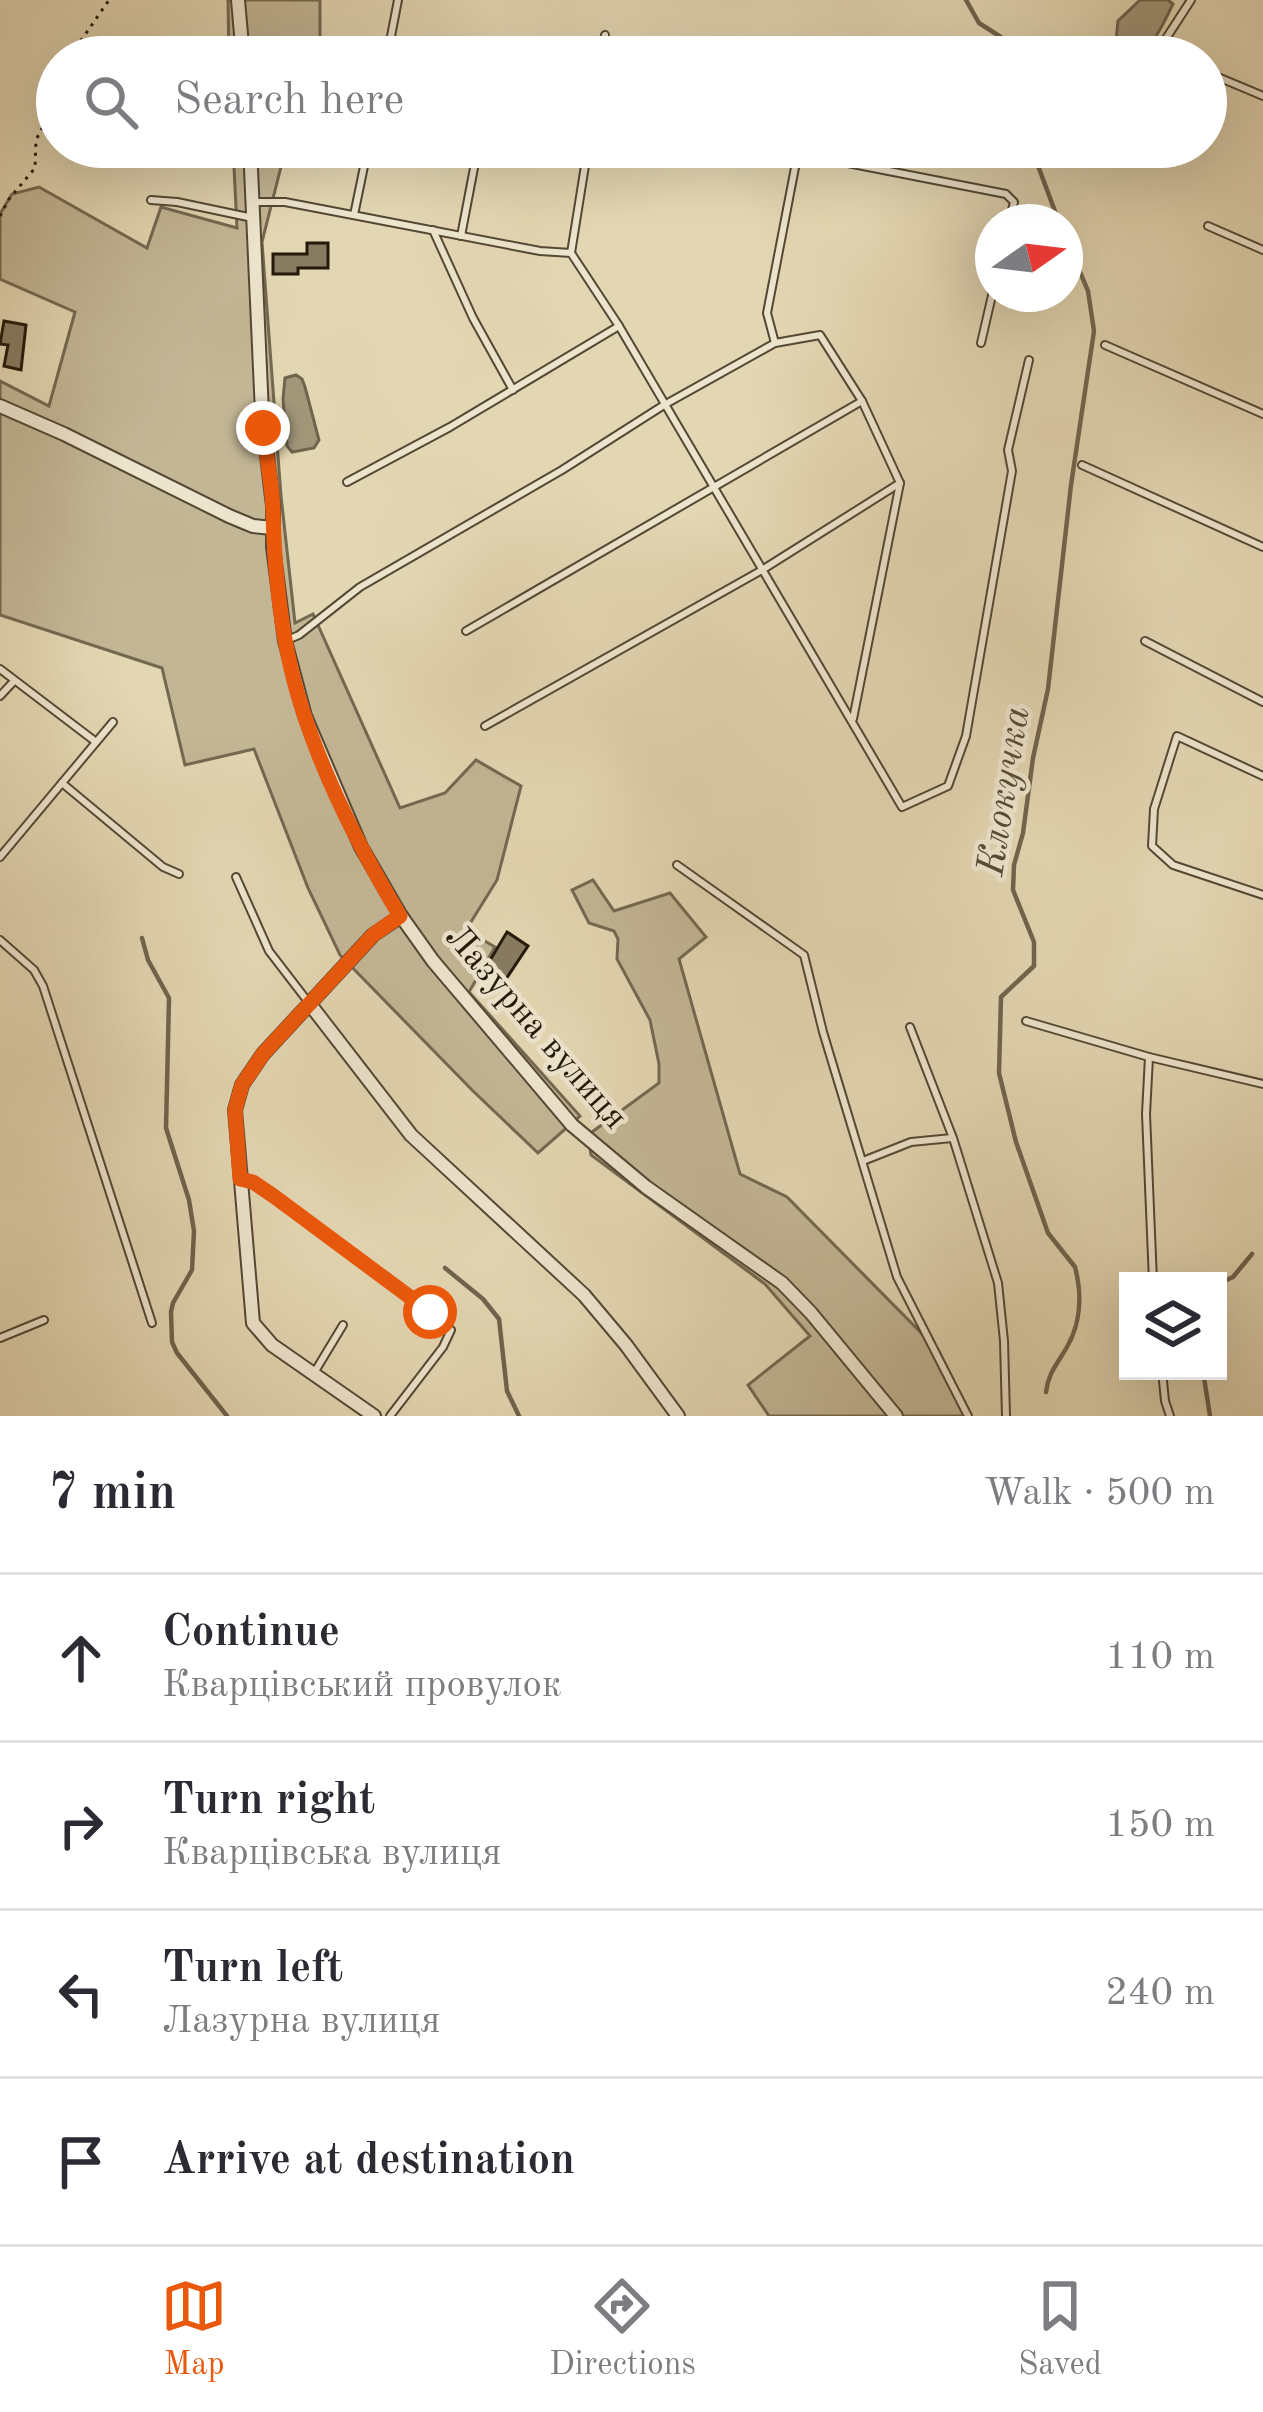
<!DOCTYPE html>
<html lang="en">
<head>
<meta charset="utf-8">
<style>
	:root { --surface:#fff; --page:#f2f2f3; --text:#2b2b33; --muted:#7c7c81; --line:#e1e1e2; --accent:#ea580c }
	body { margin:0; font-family:"Old Standard TT",serif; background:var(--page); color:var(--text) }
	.controls { position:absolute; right:36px; bottom:36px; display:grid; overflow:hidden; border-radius:0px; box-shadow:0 12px 48px #0002 }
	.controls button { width:108px; height:108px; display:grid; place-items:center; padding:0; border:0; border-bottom:3px solid var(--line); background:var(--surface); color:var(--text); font:60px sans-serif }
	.compass { position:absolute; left:975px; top:204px; width:108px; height:108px; border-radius:50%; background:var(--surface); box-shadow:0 12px 48px #0002; rotate:76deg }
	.stop { position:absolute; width:36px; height:36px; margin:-27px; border:9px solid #ea580c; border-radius:50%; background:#fff }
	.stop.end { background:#ea580c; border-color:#fff; box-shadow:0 3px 12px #0008 }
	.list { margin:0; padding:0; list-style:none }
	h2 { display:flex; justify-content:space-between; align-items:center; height:156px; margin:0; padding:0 48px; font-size:51px }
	h2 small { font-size:39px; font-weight:400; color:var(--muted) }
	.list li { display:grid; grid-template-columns:78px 1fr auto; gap:36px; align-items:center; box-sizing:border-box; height:168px; padding:0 48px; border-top:3px solid var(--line) }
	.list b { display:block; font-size:45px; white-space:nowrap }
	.list p { margin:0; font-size:39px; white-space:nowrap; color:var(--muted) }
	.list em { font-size:39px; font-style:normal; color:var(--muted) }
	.icon { flex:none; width:66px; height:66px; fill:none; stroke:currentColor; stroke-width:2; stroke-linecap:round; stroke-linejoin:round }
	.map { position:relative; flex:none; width:1263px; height:1416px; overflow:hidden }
	.search { position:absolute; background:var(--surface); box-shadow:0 12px 48px #0002; left:36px; right:36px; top:36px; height:132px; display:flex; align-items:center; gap:30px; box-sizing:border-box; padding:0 42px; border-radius:66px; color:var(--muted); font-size:45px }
	.sheet { height:828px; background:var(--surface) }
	nav { display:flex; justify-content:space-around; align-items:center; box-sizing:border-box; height:168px; border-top:3px solid var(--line); background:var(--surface); font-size:33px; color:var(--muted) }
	nav a { display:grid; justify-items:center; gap:6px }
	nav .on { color:var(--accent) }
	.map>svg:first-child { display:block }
</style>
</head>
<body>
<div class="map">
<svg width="1263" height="1416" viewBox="0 0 1263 1416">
	<rect width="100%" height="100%" fill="#e3d6b2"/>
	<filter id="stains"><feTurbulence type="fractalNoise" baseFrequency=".00167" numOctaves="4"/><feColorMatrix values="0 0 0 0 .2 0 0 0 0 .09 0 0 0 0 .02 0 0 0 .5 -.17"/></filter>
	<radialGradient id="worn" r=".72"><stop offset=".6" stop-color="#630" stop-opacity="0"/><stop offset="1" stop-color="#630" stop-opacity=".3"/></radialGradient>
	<g fill="#c3b695" stroke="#746850" stroke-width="3">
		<path d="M228 0H320V57H229Z"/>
		<path d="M233 147H286L262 242 281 496 295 623 313 614 400 808 445 793 476 760 521 786 497 880 466 930 495 947 469 992 580 1116 538 1153 473 1091 340 955 308 888 254 749 185 765 162 668 0 615V381L49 406 75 312 0 279V214L12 194 39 187 147 248 161 207 237 228Z"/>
		<path d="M593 880 614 911 670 893 706 937 679 959 740 1174 787 1197 938 1350 971 1416H769L748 1385 810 1336 765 1284 591 1155 588 1135 659 1083V1064L650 1020 617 959 618 939 614 931 589 923 572 890Z"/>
	</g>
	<g fill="#a29679" stroke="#70644d" stroke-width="3">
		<path d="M1140 0H1168L1173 4C1160 29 1152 56 1121 57L1115 50 1118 21Z"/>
		<path d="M296 375 302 379 305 387 319 440 314 448 292 452 287 446 283 399 285 378Z"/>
	</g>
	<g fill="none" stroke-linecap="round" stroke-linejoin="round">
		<g stroke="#70644d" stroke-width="4.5">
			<path d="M966 0 979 23 1032 57"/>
			<path d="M1068 57C1086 50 1105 58 1123 52"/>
			<path d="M1035 147 1034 155 1059 222"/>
			<path d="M142 938 148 960 169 998 166 1128 189 1200 194 1231 192 1270 173 1303 171 1312 172 1342 177 1353 227 1416"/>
			<path d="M445 1268 483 1299 499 1319 507 1391 519 1416"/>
			<path d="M1218 1284 1233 1277 1252 1254"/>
			<path d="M1203 1371 1210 1416"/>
			<path d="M1046 1392C1048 1373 1058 1363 1067 1347 1081 1323 1082 1294 1075 1267L1048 1233 1016 1142 999 1073 1001 997 1034 966V942L1013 890 1014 865 1023 833 1033 758 1048 689 1071 485 1094 331 1088 291 1065 236"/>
		</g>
	</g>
	<g fill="#877b61" stroke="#24190a" stroke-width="3">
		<path d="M307 243H328V268H298V274H273V254H307Z"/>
		<path d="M4 321 26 325 21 370 4 366 8 345 0 344Z"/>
		<path d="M507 932 528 946 506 979 486 967Z"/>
	</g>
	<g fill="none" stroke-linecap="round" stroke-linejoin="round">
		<defs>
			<g id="lane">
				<path d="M1160 52 1171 57"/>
				<path d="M387 57 398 0"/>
				<path d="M602 57 605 35"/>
				<path d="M1154 57 1191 0"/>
				<path d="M1206 72 1263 96"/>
				<path d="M766 147 1006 194 1014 202 1009 222"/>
				<path d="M151 200 177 202 253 218"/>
				<path d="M256 202H285L540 251 571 253 619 326 902 807 948 786 966 736 1012 471 1008 450 1029 360"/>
				<path d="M354 215 368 147"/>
				<path d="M1208 226 1263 250"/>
				<path d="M433 230 473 318 513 390"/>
				<path d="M461 236 478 147"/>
				<path d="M571 253 588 147"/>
				<path d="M775 343 767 313 798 152"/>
				<path d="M981 343 993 291"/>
				<path d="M1105 345 1263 414"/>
				<path d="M1082 465 1263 547"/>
				<path d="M347 482 450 427 619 326"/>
				<path d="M466 631 862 401"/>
				<path d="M285 641 299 635 360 587 562 470 664 405 775 343 820 335 862 401 900 483 853 719"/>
				<path d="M1145 641 1263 702"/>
				<path d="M0 669 96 742"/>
				<path d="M0 696 14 681"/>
				<path d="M485 726 762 570 900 483"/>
				<path d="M1263 776 1177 736 1154 809 1152 846 1173 865 1263 895"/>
				<path d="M62 783 163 867 179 874"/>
				<path d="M0 857 113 722"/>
				<path d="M677 865 804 955 823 1032 897 1277 968 1416"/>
				<path d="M236 877 269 951 309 1003"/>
				<path d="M0 940 34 970 43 986 152 1323"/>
				<path d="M1026 1021 1149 1057 1263 1084"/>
				<path d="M910 1027 953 1138 998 1283 1004 1341 1006 1416"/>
				<path d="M1149 1057 1146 1114 1153 1281"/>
				<path d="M863 1161 911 1142 952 1138"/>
				<path d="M243 1179 253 1182 347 1248 451 1330 443 1347 390 1416"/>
				<path d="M0 1338 44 1320"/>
				<path d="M1162 1371 1165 1401 1170 1416"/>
				<path d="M314 1373 343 1325"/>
			</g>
			<g id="street">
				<path d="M238 0 243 57"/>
				<path d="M250 147 262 413 273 506V547L285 641 305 716 361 847 401 916 433 961 572 1125 646 1187 782 1283 811 1313 896 1416"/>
				<path d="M0 406 64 434 229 516 253 526 272 528"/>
				<path d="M309 1003 411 1135 584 1295 626 1345 678 1416"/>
				<path d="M374 1416 272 1345 253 1323 235 1110 242 1085 263 1054 373 935 401 916"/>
			</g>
		</defs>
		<use href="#lane" stroke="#544834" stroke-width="10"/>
		<use href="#street" stroke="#544834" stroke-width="16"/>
		<g stroke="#24190a" stroke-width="3" stroke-dasharray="3 6" stroke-linecap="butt">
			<path d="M73 57 80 42 109 0"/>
			<path d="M0 216 9 199 35 168 36 140 57 99"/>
		</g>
		<use href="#lane" stroke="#ede4cd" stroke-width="6"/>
		<use href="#street" stroke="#ede4cd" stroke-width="12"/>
	</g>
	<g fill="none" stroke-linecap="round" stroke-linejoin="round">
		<path stroke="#ea580c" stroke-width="15" d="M263 428C266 455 272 482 273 510 274 558 278 607 288 655 306 743 354 839 400 916L373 935 263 1054 242 1085 235 1110 240 1179 253 1182 275 1197 430 1312"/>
	</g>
	<g text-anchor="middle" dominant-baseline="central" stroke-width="9" stroke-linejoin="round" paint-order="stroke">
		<g font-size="36" fill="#24190a" stroke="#ede4cd">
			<text transform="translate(535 1028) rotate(49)">Лазурна вулиця</text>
		</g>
		<g font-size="39" font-style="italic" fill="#564b36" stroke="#ede4cd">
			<text transform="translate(1005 791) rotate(-81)">Клокучка</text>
		</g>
	</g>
	<rect width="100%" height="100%" filter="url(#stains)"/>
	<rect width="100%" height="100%" fill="url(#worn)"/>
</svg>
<div class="controls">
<button><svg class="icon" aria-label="layers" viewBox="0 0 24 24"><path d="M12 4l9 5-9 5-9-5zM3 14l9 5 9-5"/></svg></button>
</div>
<svg class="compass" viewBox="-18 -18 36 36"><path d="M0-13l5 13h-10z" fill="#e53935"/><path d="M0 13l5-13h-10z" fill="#7c7c81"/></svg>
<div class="stop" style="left:430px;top:1312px"></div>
<div class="stop end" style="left:263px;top:428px"></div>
<div class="search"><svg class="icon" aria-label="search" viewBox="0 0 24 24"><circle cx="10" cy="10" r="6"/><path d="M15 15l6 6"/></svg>Search here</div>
</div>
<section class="sheet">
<h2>7 min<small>Walk · 500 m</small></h2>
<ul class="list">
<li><svg class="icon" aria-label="ahead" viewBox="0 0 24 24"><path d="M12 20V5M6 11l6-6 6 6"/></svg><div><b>Continue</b><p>Кварцівський провулок</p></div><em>110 m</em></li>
<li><svg class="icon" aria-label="right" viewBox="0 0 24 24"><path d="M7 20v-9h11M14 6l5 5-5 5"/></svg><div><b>Turn right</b><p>Кварцівська вулиця</p></div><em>150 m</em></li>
<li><svg class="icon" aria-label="left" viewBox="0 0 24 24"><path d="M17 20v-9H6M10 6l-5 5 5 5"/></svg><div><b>Turn left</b><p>Лазурна вулиця</p></div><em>240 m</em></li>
<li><svg class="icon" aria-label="arrive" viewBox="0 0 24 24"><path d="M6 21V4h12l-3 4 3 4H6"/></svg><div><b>Arrive at destination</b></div></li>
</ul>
</section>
<nav>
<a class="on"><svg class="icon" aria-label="map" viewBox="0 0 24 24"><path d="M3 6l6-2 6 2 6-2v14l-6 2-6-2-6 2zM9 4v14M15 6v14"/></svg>Map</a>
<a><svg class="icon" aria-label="directions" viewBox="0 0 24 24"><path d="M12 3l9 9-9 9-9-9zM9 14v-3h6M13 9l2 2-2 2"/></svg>Directions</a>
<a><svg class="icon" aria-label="saved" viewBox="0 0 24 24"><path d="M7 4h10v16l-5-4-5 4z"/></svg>Saved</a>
</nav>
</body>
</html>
